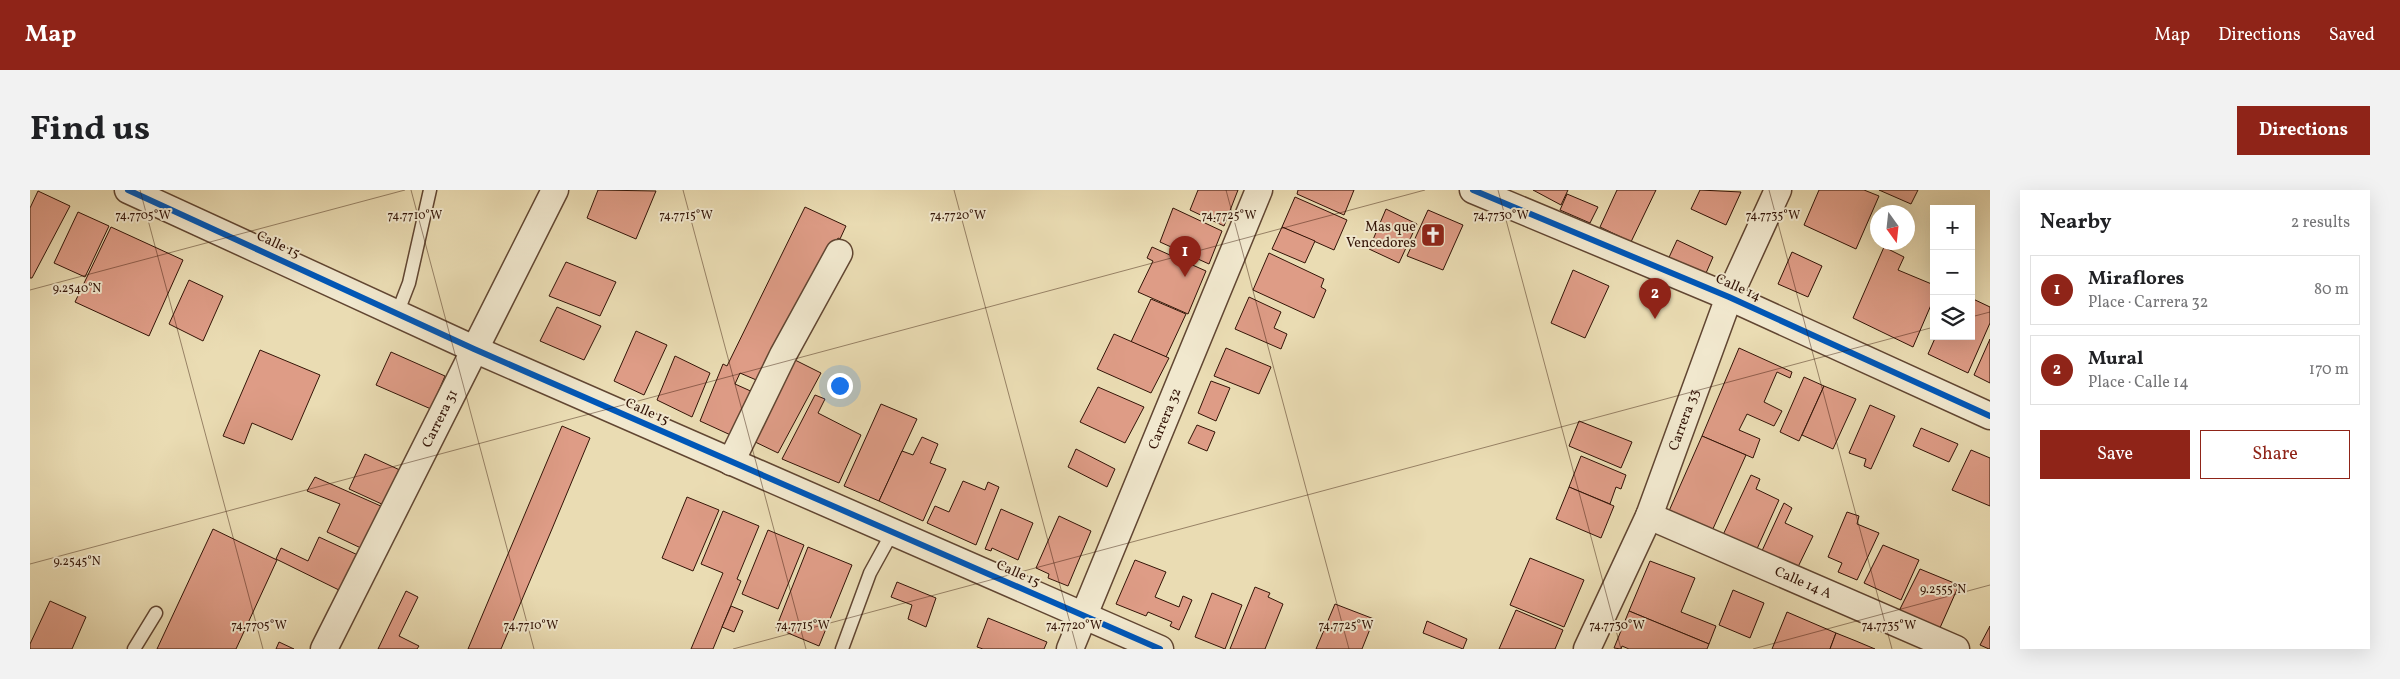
<!DOCTYPE html>
<html lang="en">
<head>
<meta charset="utf-8">
<style>
	:root { --surface:#fff; --page:#f2f2f2; --text:#202124; --muted:#757577; --line:#e0e0e0; --accent:#8f2418 }
	body { margin:0; font-family:Vollkorn,serif; background:var(--page); color:var(--text) }
	.controls { position:absolute; right:15px; top:15px; display:grid; overflow:hidden; border-radius:0px; box-shadow:0 5px 20px #0002 }
	.controls button { width:45px; height:45px; display:grid; place-items:center; padding:0; border:0; border-bottom:1px solid var(--line); background:var(--surface); color:var(--text); font:25px sans-serif }
	.compass { position:absolute; left:1840px; top:15px; width:45px; height:45px; border-radius:50%; background:var(--surface); box-shadow:0 5px 20px #0002; rotate:165deg }
	.you { position:absolute; left:809px; top:195px; width:18px; height:18px; margin:-12px; border:4px solid #fff; border-radius:50%; background:#1a73e8; box-shadow:0 0 0 8px #1a73e833 }
	.badge { display:grid; place-items:center; width:32px; height:32px; border-radius:50%; background:var(--accent); color:#fff; font-size:16px; font-weight:700 }
	.pin { position:absolute; translate:-50% -41px; filter:drop-shadow(0 1px 2px #0008) }
	.pin::after { content:''; position:absolute; top:26px; width:18px; height:15px; background:inherit; clip-path:polygon(0 0,100% 0,50% 100%) }
	.list { margin:0; padding:0; list-style:none }
	h2 { display:flex; justify-content:space-between; align-items:center; height:65px; margin:0; padding:0 20px; font-size:21px }
	h2 small { font-size:16px; font-weight:400; color:var(--muted) }
	.list li { display:grid; grid-template-columns:32px 1fr auto; gap:15px; align-items:center; box-sizing:border-box; height:70px; margin:0 10px 10px; padding:0 10px; border:1px solid var(--line); border-radius:0px }
	.list b { display:block; font-size:19px; white-space:nowrap }
	.list p { margin:0; font-size:16px; white-space:nowrap; color:var(--muted) }
	.list em { font-size:16px; font-style:normal; color:var(--muted) }
	.actions { display:flex; gap:10px; padding:15px 20px }
	.actions a { flex:1; padding:11px 0; border:1px solid var(--accent); border-radius:0px; text-align:center; font-size:18px; color:var(--accent) }
	.actions .main { background:var(--accent); color:#fff }
	.icon { flex:none; width:28px; height:28px; fill:none; stroke:currentColor; stroke-width:2; stroke-linecap:round; stroke-linejoin:round }
	.map { position:relative; flex:none; width:1960px; height:459px; overflow:hidden; border-radius:0px }
	header { display:flex; align-items:center; gap:30px; box-sizing:border-box; height:70px; padding:0 25px; background:var(--accent); color:#fff }
	header strong { font-size:24px }
	nav { display:flex; gap:28px; margin-inline-start:auto; font-size:18px }
	.intro { display:flex; align-items:center; justify-content:space-between; box-sizing:border-box; height:120px; padding:0 30px }
	h1 { margin:0; font-size:35px }
	.button { padding:12px 22px; border-radius:0px; background:var(--accent); color:#fff; font-size:18px; font-weight:700 }
	main { display:flex; gap:30px; padding:0 30px }
	aside { flex:1; background:var(--surface); border-radius:0px; box-shadow:0 5px 20px #0002 }
	.map>svg:first-child { display:block }
</style>
</head>
<body>
<header>
<strong>Map</strong>
<nav><a>Map</a><a>Directions</a><a>Saved</a></nav>
</header>
<div class="intro"><h1>Find us</h1><a class="button">Directions</a></div>
<main>
<div class="map">
<svg width="1960" height="459" viewBox="0 0 1960 459">
	<rect width="100%" height="100%" fill="#eadcb3"/>
	<filter id="stains"><feTurbulence type="fractalNoise" baseFrequency=".004" numOctaves="4"/><feColorMatrix values="0 0 0 0 .2 0 0 0 0 .09 0 0 0 0 .02 0 0 0 .5 -.17"/></filter>
	<radialGradient id="worn" r=".72"><stop offset=".6" stop-color="#630" stop-opacity="0"/><stop offset="1" stop-color="#630" stop-opacity=".3"/></radialGradient>
	<g fill="#de9c86" stroke="#331407">
		<path d="M568 0 626 1 606 49 557 28Z"/>
		<path d="M1168 0H1208L1194 36 1160 20Z"/>
		<path d="M1268 0H1324L1314 25 1267 4Z"/>
		<path d="M1503 0H1538L1531 15Z"/>
		<path d="M1587 0H1626L1600 54 1592 51 1593 48 1570 37Z"/>
		<path d="M1670 0 1711 2 1696 35 1661 19Z"/>
		<path d="M1789 0H1834L1849 6 1826 59 1774 35Z"/>
		<path d="M1849 0H1888L1881 14Z"/>
		<path d="M8 1 40 16 2 88H0V18Z"/>
		<path d="M1537 4 1568 17 1560 33 1530 20Z"/>
		<path d="M1265 7 1317 30 1304 60 1252 37Z"/>
		<path d="M775 17 816 36 810 49 808 48 788 88 731 192 710 183 705 194 725 203 705 247 670 231 693 174 697 176Z"/>
		<path d="M1143 18 1192 41 1179 74 1130 52Z"/>
		<path d="M1356 19 1387 34 1369 73 1339 59Z"/>
		<path d="M1398 20 1433 35 1413 80 1377 66Z"/>
		<path d="M48 22 79 36 55 87 24 73Z"/>
		<path d="M81 37 153 70 119 146 45 112Z"/>
		<path d="M1252 37 1285 51 1275 73 1242 59Z"/>
		<path d="M1647 50 1683 67 1673 90 1635 76Z"/>
		<path d="M1122 57 1176 81 1158 124 1108 102 1123 71 1117 68Z"/>
		<path d="M1854 57 1874 67 1868 80 1904 95V108L1883 157 1823 128Z"/>
		<path d="M1762 62 1792 76 1778 107 1748 94Z"/>
		<path d="M1239 63 1294 89 1291 97 1296 100 1284 128 1223 100Z"/>
		<path d="M536 72 586 92 570 126 519 106Z"/>
		<path d="M1543 80 1579 96 1555 148 1521 133Z"/>
		<path d="M159 90 193 106 173 151 139 134Z"/>
		<path d="M1219 107 1251 122 1244 138 1257 144 1251 159 1205 139Z"/>
		<path d="M1941 108 1960 117V133L1938 183 1898 164 1906 146H1941Z"/>
		<path d="M1121 109 1156 124 1136 167 1101 152Z"/>
		<path d="M527 117 571 136 554 170 510 151Z"/>
		<path d="M606 141 637 155 614 205 584 191Z"/>
		<path d="M1084 144 1139 168 1121 203 1067 179Z"/>
		<path d="M1960 149V193L1944 185Z"/>
		<path d="M1196 158 1241 177 1229 204 1184 186Z"/>
		<path d="M1709 158 1762 182 1760 188 1747 182 1734 212 1752 221 1744 236 1717 224 1709 240 1730 249 1723 268 1672 246Z"/>
		<path d="M230 160 290 185 262 250 222 233 214 254 193 246Z"/>
		<path d="M361 162 415 186 401 219 346 195Z"/>
		<path d="M645 166 680 183 662 227 627 210Z"/>
		<path d="M761 168 791 183 748 263 719 249Z"/>
		<path d="M1774 187 1794 196 1769 251 1750 242Z"/>
		<path d="M1181 191 1200 198 1186 231 1168 223Z"/>
		<path d="M1794 196 1826 209 1803 259 1772 245Z"/>
		<path d="M1068 197 1114 217 1095 253 1050 232Z"/>
		<path d="M785 205 795 209 788 223 831 245 809 293 752 269Z"/>
		<path d="M851 214 887 229 849 311 814 296Z"/>
		<path d="M1840 215 1865 226 1841 279 1834 276 1836 269 1819 263Z"/>
		<path d="M1549 231 1602 252 1591 278 1539 256Z"/>
		<path d="M1167 235 1185 242 1177 261 1158 253Z"/>
		<path d="M532 236 560 248 522 339 471 459H438Z"/>
		<path d="M1891 238 1928 254 1919 272 1883 256Z"/>
		<path d="M1672 246 1716 265 1682 341 1639 321Z"/>
		<path d="M892 247 908 254 900 273 916 279 893 331 849 311 872 261 883 265Z"/>
		<path d="M1046 259 1085 279 1077 297 1038 277Z"/>
		<path d="M1941 260 1960 268V316L1922 300Z"/>
		<path d="M335 264 372 281 356 316 319 299Z"/>
		<path d="M1551 266 1596 285 1591 299 1586 297 1580 314 1539 297Z"/>
		<path d="M1721 285 1730 289 1726 299 1749 310 1726 361 1692 347Z"/>
		<path d="M285 287 353 317 333 359 297 342 310 314 277 301Z"/>
		<path d="M933 291 955 300 958 292 969 297 946 355 897 333 905 316 919 322Z"/>
		<path d="M1539 297 1584 316 1571 348 1526 329Z"/>
		<path d="M657 307 689 320 663 381 632 368Z"/>
		<path d="M1754 313 1762 318 1755 333 1783 346 1767 379 1731 363Z"/>
		<path d="M971 319 1003 333 988 370 962 358 961 361 955 359Z"/>
		<path d="M693 321 729 336 707 389 711 391 683 459H661L693 383 671 374Z"/>
		<path d="M1817 322 1829 326 1827 334 1849 343 1827 390 1808 382 1812 373 1798 367Z"/>
		<path d="M1029 326 1061 341 1038 396 1018 388 1019 384 1006 378Z"/>
		<path d="M183 339 247 370 206 459H127Z"/>
		<path d="M738 340 774 355 748 419 712 404Z"/>
		<path d="M289 347 330 366 313 402 246 369 251 358 278 371Z"/>
		<path d="M1853 355 1889 370 1871 410 1834 393Z"/>
		<path d="M778 357 822 375 789 456 746 438Z"/>
		<path d="M1500 368 1554 390 1534 437 1480 415Z"/>
		<path d="M1105 370 1136 382 1125 407 1149 417 1153 406 1162 410 1149 440 1140 436 1142 432 1118 422 1116 426 1086 414Z"/>
		<path d="M1620 371 1665 388 1651 422 1686 436 1679 454 1599 421Z"/>
		<path d="M1890 379 1929 395 1909 440 1868 423Z"/>
		<path d="M867 392 906 408 896 437 878 429 882 415 861 407Z"/>
		<path d="M1225 397 1240 403 1238 407 1253 414 1235 459H1200Z"/>
		<path d="M1703 400 1734 413 1720 448 1689 435Z"/>
		<path d="M376 401 388 407 369 446 389 456 387 459H348Z"/>
		<path d="M1182 403 1212 415 1195 459 1165 447Z"/>
		<path d="M20 411 56 427 42 459H0V454Z"/>
		<path d="M1305 414 1344 429 1332 459H1286Z"/>
		<path d="M701 416 713 421 704 442 692 437Z"/>
		<path d="M1486 420 1533 440 1525 459H1469Z"/>
		<path d="M1599 421 1679 454 1677 459H1599L1592 456 1591 459 1584 458Z"/>
		<path d="M1757 422 1806 443 1800 459H1742Z"/>
		<path d="M958 428 1017 452 1014 459H953L947 457Z"/>
		<path d="M1397 431 1437 449 1433 459 1393 443Z"/>
		<path d="M1960 436V459H1959L1950 455Z"/>
		<path d="M1806 443 1826 451 1845 459H1800Z"/>
		<path d="M249 452 264 459H246Z"/>
	</g>
	<g fill="none" stroke-linecap="round" stroke-linejoin="round">
		<defs>
			<g id="lane">
				<path d="M367 124 379 93 400 0"/>
				<path d="M104 459 126 423"/>
				<path d="M812 459 840 383 862 343"/>
			</g>
			<g id="street">
				<path d="M98 0 444 159 1130 459"/>
				<path d="M1443 0 1699 107 1960 226"/>
				<path d="M701 272 753 165 809 63"/>
				<path id="s1" d="M1619 326 1926 459"/>
				<path id="s2" d="M294 459 525 0"/>
				<path id="s3" d="M1040 459 1229 0"/>
				<path id="s4" d="M1557 459 1619 326 1699 107 1748 0"/>
			</g>
		</defs>
		<use href="#lane" stroke="#614632" stroke-width="15"/>
		<use href="#street" stroke="#614632" stroke-width="29"/>
		<use href="#lane" stroke="#f1e8ce" stroke-width="12"/>
		<use href="#street" stroke="#f1e8ce" stroke-width="26"/>
		<defs>
			<g id="cycleway">
				<path d="M98 0 444 159 1130 459"/>
				<path d="M1443 0 1699 107 1960 226"/>
			</g>
		</defs>
		<use href="#cycleway" stroke="#f1e8ce" stroke-width="9"/>
		<use href="#cycleway" stroke="#0057b8" stroke-width="6"/>
	</g>
	<path fill="none" stroke="#331407" stroke-width="1" stroke-opacity="0.45" d="M110 0 233 459M381 0 504 459M653 0 776 459M924 0 1047 459M1196 0 1319 459M1468 0 1591 459M1739 0 1862 459M0 100 375 0M1941 127 1960 122M0 374 1395 0M703 459 1904 137M1723 459 1960 395"/>
	<defs>
		<symbol id="church-square" viewBox="-11 -11 22 22"><rect x="-9" y="-9" width="18" height="18" rx="4" fill="#8f2418" stroke="#f1e8ce"/><path d="M-1.2-6h2.4v3.5h3.3v2.4h-3.3V6h-2.4V-.1h-3.3v-2.4h3.3Z" fill="#fff"/></symbol>
	</defs>
	<g fill-rule="evenodd">
		<use href="#church-square" x="1389" y="31" width="28" height="28"/>
	</g>
	<g text-anchor="middle" dominant-baseline="central" stroke-width="4" stroke-linejoin="round" paint-order="stroke">
		<g font-size="14" fill="#331407" stroke="#f1e8ce" text-anchor="end">
			<text x="1386" y="37">Mas que<tspan x="1386" dy="16">Vencedores</tspan></text>
		</g>
		<g font-size="14" fill="#331407" stroke="#f1e8ce">
			<text transform="translate(248 55) rotate(25)">Calle 15</text>
			<text transform="translate(1708 98) rotate(24)">Calle 14</text>
			<text transform="translate(617 222) rotate(24)">Calle 15</text>
			<text stroke="none"><textPath href="#s2" startOffset="258">Carrera 31</textPath></text>
			<text stroke="none"><textPath href="#s3" startOffset="249">Carrera 32</textPath></text>
			<text stroke="none"><textPath href="#s4" startOffset="249">Carrera 33</textPath></text>
			<text transform="translate(988 384) rotate(24)">Calle 15</text>
			<text stroke="none"><textPath href="#s1" startOffset="168">Calle 14 A</textPath></text>
		</g>
	</g>
	<g font-size="12" text-anchor="middle" fill="#331407" stroke="#f1e8ce" stroke-width="4" stroke-linejoin="round" paint-order="stroke">
		<text x="113" y="29">74.7705°W</text>
		<text x="385" y="29">74.7710°W</text>
		<text x="656" y="29">74.7715°W</text>
		<text x="928" y="29">74.7720°W</text>
		<text x="1199" y="29">74.7725°W</text>
		<text x="1471" y="29">74.7730°W</text>
		<text x="1743" y="29">74.7735°W</text>
		<text x="47" y="102">9.2540°N</text>
		<text x="47" y="375">9.2545°N</text>
		<text x="1913" y="403">9.2555°N</text>
		<text x="229" y="439">74.7705°W</text>
		<text x="501" y="439">74.7710°W</text>
		<text x="773" y="439">74.7715°W</text>
		<text x="1044" y="439">74.7720°W</text>
		<text x="1316" y="439">74.7725°W</text>
		<text x="1587" y="439">74.7730°W</text>
		<text x="1859" y="439">74.7735°W</text>
	</g>
	<rect width="100%" height="100%" filter="url(#stains)"/>
	<rect width="100%" height="100%" fill="url(#worn)"/>
</svg>
<div class="controls">
<button>+</button>
<button>−</button>
<button><svg class="icon" aria-label="layers" viewBox="0 0 24 24"><path d="M12 4l9 5-9 5-9-5zM3 14l9 5 9-5"/></svg></button>
</div>
<svg class="compass" viewBox="-18 -18 36 36"><path d="M0-13l5 13h-10z" fill="#e53935"/><path d="M0 13l5-13h-10z" fill="#757577"/></svg>
<div class="you"></div>
<div class="pin badge" style="left:1155px;top:87px">1</div>
<div class="pin badge" style="left:1625px;top:129px">2</div>
</div>
<aside>
<h2>Nearby<small>2 results</small></h2>
<ul class="list">
<li><span class="badge">1</span><div><b>Miraflores</b><p>Place · Carrera 32</p></div><em>80 m</em></li>
<li><span class="badge">2</span><div><b>Mural</b><p>Place · Calle 14</p></div><em>170 m</em></li>
</ul>
<div class="actions"><a class="main">Save</a><a>Share</a></div>
</aside>
</main>
</body>
</html>
